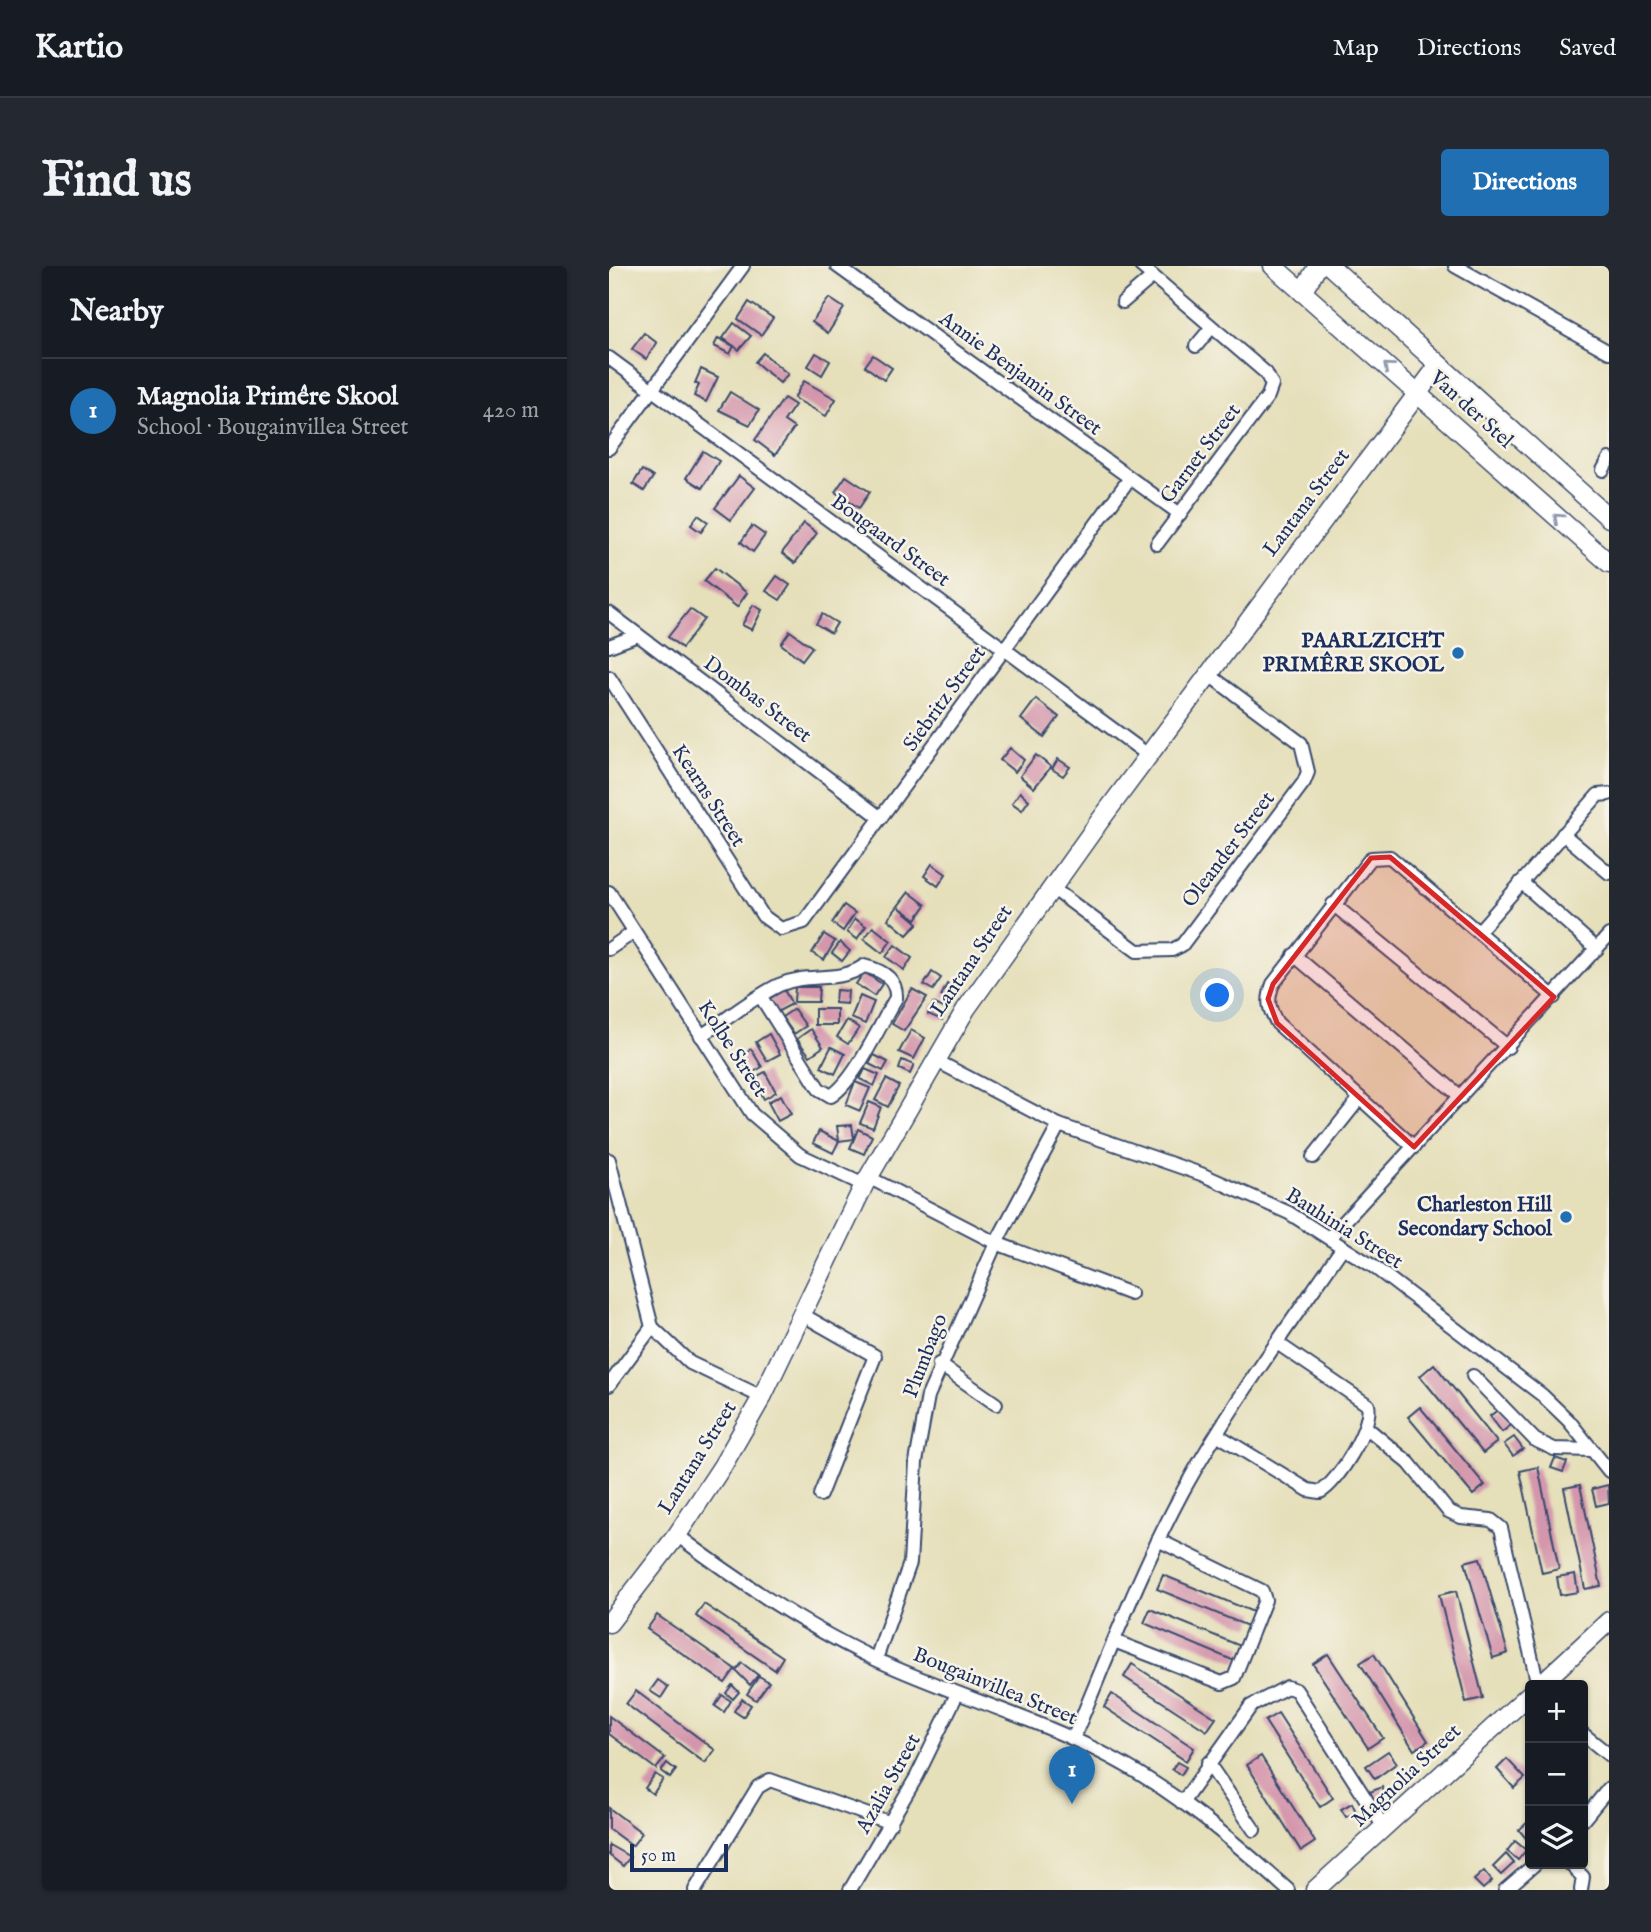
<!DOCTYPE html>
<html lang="en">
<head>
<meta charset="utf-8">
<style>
	:root { --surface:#171b24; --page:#242831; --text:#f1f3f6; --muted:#9ea1a6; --line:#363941; --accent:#1f6fb2 }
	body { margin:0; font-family:"IM FELL English",serif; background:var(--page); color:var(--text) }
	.controls { position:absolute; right:21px; bottom:21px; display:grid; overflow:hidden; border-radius:7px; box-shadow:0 2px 5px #0004 }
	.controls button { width:63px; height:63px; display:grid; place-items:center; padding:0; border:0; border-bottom:2px solid var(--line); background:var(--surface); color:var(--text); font:35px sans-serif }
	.scale { position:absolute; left:21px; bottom:18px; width:98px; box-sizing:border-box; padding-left:7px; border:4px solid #1b2f5e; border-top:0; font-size:19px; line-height:24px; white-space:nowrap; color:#1b2f5e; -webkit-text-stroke:5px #f7f3e8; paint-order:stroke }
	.you { position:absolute; left:609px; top:730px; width:24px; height:24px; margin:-18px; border:5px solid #fff; border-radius:50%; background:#1a73e8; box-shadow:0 0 0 10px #1a73e833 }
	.badge { display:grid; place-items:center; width:46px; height:46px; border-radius:50%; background:var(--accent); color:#fff; font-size:23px; font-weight:700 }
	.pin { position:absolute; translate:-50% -58px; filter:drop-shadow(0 2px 4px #0008) }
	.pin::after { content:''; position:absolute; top:37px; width:24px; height:21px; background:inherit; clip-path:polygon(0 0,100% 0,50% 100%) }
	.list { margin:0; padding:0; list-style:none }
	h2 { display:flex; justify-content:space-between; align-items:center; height:91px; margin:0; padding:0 28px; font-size:30px }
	h2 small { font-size:23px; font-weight:400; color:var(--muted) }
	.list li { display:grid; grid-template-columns:46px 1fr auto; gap:21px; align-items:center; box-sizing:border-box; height:105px; padding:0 28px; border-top:2px solid var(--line) }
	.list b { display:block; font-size:26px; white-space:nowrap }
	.list p { margin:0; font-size:23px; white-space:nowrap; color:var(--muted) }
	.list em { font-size:23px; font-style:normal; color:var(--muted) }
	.icon { flex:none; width:38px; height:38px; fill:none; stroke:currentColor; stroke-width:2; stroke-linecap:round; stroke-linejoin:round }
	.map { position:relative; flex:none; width:1000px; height:1624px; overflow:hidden; border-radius:7px }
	header { display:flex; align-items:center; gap:42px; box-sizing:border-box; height:98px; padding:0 35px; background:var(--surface); border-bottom:2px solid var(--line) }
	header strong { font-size:33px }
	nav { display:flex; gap:38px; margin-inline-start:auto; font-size:24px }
	.intro { display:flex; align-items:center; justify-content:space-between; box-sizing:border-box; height:168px; padding:0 42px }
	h1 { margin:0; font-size:49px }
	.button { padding:18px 32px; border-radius:7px; background:var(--accent); color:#fff; font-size:24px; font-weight:700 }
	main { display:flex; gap:42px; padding:0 42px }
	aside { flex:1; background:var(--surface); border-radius:7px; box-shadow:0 2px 5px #0004 }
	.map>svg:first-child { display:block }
</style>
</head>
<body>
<header>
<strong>Kartio</strong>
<nav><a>Map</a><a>Directions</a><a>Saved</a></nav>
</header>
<div class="intro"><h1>Find us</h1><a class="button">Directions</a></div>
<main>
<aside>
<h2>Nearby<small></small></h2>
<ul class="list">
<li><span class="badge">1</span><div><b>Magnolia Primêre Skool</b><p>School · Bougainvillea Street</p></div><em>420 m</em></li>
</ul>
</aside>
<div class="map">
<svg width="1000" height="1624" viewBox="0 0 1000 1624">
	<rect width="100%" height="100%" fill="#f7f3e8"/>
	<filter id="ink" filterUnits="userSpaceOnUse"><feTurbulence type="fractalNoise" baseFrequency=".0143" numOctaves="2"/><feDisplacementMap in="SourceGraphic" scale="14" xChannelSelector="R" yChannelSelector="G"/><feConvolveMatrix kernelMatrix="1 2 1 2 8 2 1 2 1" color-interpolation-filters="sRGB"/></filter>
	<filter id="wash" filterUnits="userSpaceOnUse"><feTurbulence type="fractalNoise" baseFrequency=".00686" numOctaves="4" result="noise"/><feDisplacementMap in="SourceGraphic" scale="28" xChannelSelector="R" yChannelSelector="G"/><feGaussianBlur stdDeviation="1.57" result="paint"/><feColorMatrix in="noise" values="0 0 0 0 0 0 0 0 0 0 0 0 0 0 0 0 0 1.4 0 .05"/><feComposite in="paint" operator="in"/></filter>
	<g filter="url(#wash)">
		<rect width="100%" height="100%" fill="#e5dfba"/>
		<g id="blocks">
			<g fill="#d496ac">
				<path d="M220 32 235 42 219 67 203 56Z"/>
				<path d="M140 36 164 52 152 69 129 53Z"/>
				<path d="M125 57 142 70 130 84 114 72Z"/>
				<path d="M35 67 48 77 37 93 23 83Z"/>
				<path d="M109 72 125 80 121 88 105 80Z"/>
				<path d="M154 87 179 108 171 117 146 96Z"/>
				<path d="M207 87 221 95 213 109 199 100Z"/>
				<path d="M264 89 283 102 275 114 256 100Z"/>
				<path d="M92 103 109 111 97 136 85 130 90 119 86 117Z"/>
				<path d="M195 115 227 133 217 150 185 132Z"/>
				<path d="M121 126 150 144 141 159 110 144Z"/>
				<path d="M175 132 186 139 175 155 185 162 166 189 146 174Z"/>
				<path d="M94 185 110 195 93 222 77 212Z"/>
				<path d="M33 204 44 211 35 225 24 218Z"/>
				<path d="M130 210 146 222 122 254 106 242Z"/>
				<path d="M237 210 261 226 250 242 226 226Z"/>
				<path d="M89 249 99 256 92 266 82 259Z"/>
				<path d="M195 257 208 267 186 297 173 287Z"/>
				<path d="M143 260 156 269 144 286 132 276Z"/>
				<path d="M106 302 138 327 128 341 95 315Z"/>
				<path d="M168 310 181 319 171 334 157 325Z"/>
				<path d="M144 339 153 344 143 364 133 359Z"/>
				<path d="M81 343 95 353 73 382 59 371Z"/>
				<path d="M213 348 228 357 222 367 207 358Z"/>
				<path d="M181 365 203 381 193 394 172 378Z"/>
				<path d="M427 433 450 451 435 471 412 453Z"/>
				<path d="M401 482 415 494 406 506 391 494Z"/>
				<path d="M427 489 442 501 425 522 411 510Z"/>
				<path d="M449 493 461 501 454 510 443 503Z"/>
				<path d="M411 526 420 534 413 544 403 537Z"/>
				<path d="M323 598 337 608 329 620 315 610Z"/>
				<path d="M300 626 317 639 307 653 290 641 309 657 298 669 279 653Z"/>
				<path d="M235 639 246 647 234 665 223 657Z"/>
				<path d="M246 653 257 660 248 673 238 666Z"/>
				<path d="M264 661 282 675 273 687 255 673Z"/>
				<path d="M215 668 226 675 215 694 203 687Z"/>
				<path d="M231 676 241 685 233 695 223 687Z"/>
				<path d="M286 679 303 692 295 704 277 691Z"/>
				<path d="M255 706 273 718 265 730 247 718Z"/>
				<path d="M323 706 332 712 324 724 315 719Z"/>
				<path d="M338 718 347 722 341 734 332 730Z"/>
				<path d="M186 721H210L209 736H185Z"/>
				<path d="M303 723 318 731 295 765 283 758Z"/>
				<path d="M175 724 183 738 168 746 160 733Z"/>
				<path d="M227 724 239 725 238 738 226 737Z"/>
				<path d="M251 730 265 736 256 758 242 752Z"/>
				<path d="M324 737 337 743 333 754 319 748Z"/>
				<path d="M185 743 197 760 185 768 173 751Z"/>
				<rect x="206" y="743" width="22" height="16"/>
				<path d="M238 754 250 762 239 778 228 771Z"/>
				<path d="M202 763 214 781 201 790 188 773Z"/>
				<path d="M302 764 316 772 305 793 290 786Z"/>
				<path d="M160 768 171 788 158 795 147 776Z"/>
				<path d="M222 781 236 788 226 808 212 801Z"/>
				<path d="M142 783 153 801 141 808 130 790Z"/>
				<path d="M265 789 279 796 274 805 260 798Z"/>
				<path d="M293 794 305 799 301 808 290 803Z"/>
				<path d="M256 803 270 809 265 820 251 813Z"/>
				<path d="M156 806 167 826 155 833 143 813Z"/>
				<path d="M277 813 290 820 279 841 266 834Z"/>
				<path d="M246 816 261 822 251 845 237 839Z"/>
				<path d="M172 829 182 848 169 855 159 836Z"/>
				<path d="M260 836 272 841 264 862 251 857Z"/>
				<path d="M243 859 245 873 249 863 263 870 255 888 241 882 245 873 230 875 228 860Z"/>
				<path d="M210 865 230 875 224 887 204 877Z"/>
				<path d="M825 1098 888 1176 874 1187 811 1110Z"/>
				<path d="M811 1141 876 1219 864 1229 799 1151Z"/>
				<path d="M890 1143 902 1159 893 1166 881 1150Z"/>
				<path d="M905 1171 914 1183 904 1190 895 1178Z"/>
				<path d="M946 1192 958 1196 954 1206 942 1202Z"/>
				<path d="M929 1201 950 1303 933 1307 911 1205Z"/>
				<path d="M971 1219 992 1320 976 1323 955 1222Z"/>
				<path d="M999 1219 1000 1237 987 1240 983 1223Z"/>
				<path d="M871 1292 899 1387 884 1392 856 1296Z"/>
				<path d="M966 1308 969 1326 951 1329 948 1311Z"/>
				<path d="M554 1309 647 1347 641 1361 548 1323Z"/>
				<path d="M847 1325 874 1432 857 1436 830 1329Z"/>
				<path d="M95 1338 174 1391 166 1404 87 1350Z"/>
				<path d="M541 1343 634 1381 628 1396 535 1357Z"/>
				<path d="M48 1349 126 1403 116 1417 38 1363Z"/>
				<path d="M719 1388 774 1472 759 1482 704 1398Z"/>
				<path d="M765 1388 819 1475 805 1484 751 1397Z"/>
				<path d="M133 1397 149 1409 141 1419 127 1405Z"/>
				<path d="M523 1398 607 1452 598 1465 515 1411Z"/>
				<path d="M150 1410 160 1416 147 1434 138 1428Z"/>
				<path d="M49 1414 59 1421 52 1432 41 1425Z"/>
				<path d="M123 1419 130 1426 124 1433 117 1427Z"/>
				<path d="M27 1425 106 1484 96 1497 17 1438Z"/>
				<path d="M503 1428 585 1482 577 1495 495 1441Z"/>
				<path d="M113 1429 122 1435 115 1446 106 1440Z"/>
				<path d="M133 1433 142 1439 134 1451 125 1445Z"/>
				<path d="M669 1447 724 1532 711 1541 656 1455Z"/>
				<path d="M0 1450 56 1492 47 1503 0 1468Z"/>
				<path d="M779 1485 788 1497 766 1513 757 1500Z"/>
				<path d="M652 1490 706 1576 692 1585 638 1499Z"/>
				<path d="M898 1493 916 1512 905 1522 888 1503Z"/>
				<path d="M568 1496 577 1501 572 1509 563 1503Z"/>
				<path d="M58 1497 67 1504 61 1512 52 1505Z"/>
				<path d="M46 1508 54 1513 44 1528 36 1522Z"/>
				<path d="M773 1521 777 1531 766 1536 761 1526Z"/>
				<path d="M743 1537 747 1546 737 1551 732 1543Z"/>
				<path d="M0 1542 33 1567 23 1580 0 1563Z"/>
				<path d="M921 1554V1577L910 1564Z"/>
				<path d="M906 1575 917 1584 909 1594 898 1585Z"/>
				<path d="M0 1579 21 1591 14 1600 0 1589Z"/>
				<path d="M897 1588 905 1597 892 1609 884 1601Z"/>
				<path d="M875 1605 883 1615 874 1623 865 1614Z"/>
			</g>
		</g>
	</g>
	<g filter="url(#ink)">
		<use href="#blocks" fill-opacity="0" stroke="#39496c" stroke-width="2"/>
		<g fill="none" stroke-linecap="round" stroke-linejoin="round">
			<defs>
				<g id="street">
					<path d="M228 0 571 248"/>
					<path d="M532 0 657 107 663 119 659 130 548 278"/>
					<path d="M846 0 1000 86"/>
					<path d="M514 36 543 11"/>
					<path d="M587 80 602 62"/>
					<path d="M0 92 539 489"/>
					<path d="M0 182 134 0"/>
					<path d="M994 204 1000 193"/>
					<path d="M0 347 272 552"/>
					<path d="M0 380 29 369"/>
					<path d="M0 411 154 650 172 663 195 656 521 212"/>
					<path d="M954 568 1000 607"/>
					<path d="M912 616 988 683"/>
					<path d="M442 621 528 685 563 684 573 679 695 516 699 506 692 477 599 408"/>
					<path d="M0 626 143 848 191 889 255 919"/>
					<path d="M724 638 899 781"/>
					<path d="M870 665 989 529 1000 528"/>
					<path d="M0 683 25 666"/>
					<path d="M685 689 852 831"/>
					<path d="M92 770C117 754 143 732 170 719 199 706 228 718 255 700 272 704 288 712 287 732 271 758 247 814 222 830L210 823 152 731"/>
					<path d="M326 794 450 859 592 908 680 947 765 1001 933 1129 960 1155 1000 1205"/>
					<path d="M805 881 668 757C659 742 658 734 664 718L762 592 781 591 945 731"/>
					<path d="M704 891 751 832"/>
					<path d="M0 894 43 1061"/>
					<path d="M259 911 387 977 522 1028"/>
					<path d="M720 972 1000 669"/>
					<path d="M194 1049 266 1090 211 1229"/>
					<path d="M43 1061 81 1097 153 1131"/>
					<path d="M330 1098 387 1138"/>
					<path d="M864 1110 926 1174 945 1183 983 1184"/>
					<path d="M0 1119 43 1061"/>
					<path d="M758 1162 800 1197 839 1245 852 1251 882 1254 892 1262 929 1419"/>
					<path d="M609 1169 699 1224 711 1226C729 1217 764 1159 759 1139L668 1077"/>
					<path d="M68 1269C130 1316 196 1360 266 1393 343 1429 426 1451 501 1491 566 1525 625 1575 679 1624"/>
					<path d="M505 1375 613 1417 625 1412 656 1334 653 1325 549 1274"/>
					<path d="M267 1393 301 1297 307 1196 319 1130 387 977 450 859"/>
					<path d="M974 1468 1000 1489"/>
					<path d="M464 1473C499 1390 531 1305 574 1225 621 1140 679 1061 734 981"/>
					<path d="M599 1497 645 1564"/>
					<path d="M573 1537 642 1440 678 1421 687 1424 776 1563"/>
					<path d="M974 1554 1000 1522"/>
					<path d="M961 1598 974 1611 972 1624"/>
					<path d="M86 1624 149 1521 161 1514 282 1557"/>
					<path d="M241 1624 308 1510 348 1428"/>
					<path d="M896 1624 926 1598"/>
				</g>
				<g id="secondary">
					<path d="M664 0 1000 297"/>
					<path d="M721 0 1000 252"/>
					<path d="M693 26 709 0"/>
					<path d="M0 1357 68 1269 114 1199 153 1131 255 919 357 743 490 556 829 100"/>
					<path d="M931 1419 1000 1355"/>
					<path d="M706 1624 921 1428"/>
				</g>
			</defs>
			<use href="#street" stroke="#39496c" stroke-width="16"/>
			<use href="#secondary" stroke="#39496c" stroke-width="21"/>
			<use href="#street" stroke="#fff" stroke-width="12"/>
			<use href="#secondary" stroke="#fff" stroke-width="18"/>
		</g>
		<defs><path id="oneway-chevron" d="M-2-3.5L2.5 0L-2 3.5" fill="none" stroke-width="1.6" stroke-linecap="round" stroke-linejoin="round" transform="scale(1.75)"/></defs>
		<g stroke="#8d97ae">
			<use href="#oneway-chevron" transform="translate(779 101) rotate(-139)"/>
			<use href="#oneway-chevron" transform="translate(949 252) rotate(-138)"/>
		</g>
	</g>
	<path fill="#d62828" fill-opacity="0.2" stroke="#d62828" stroke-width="5" stroke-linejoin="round" d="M781 591 945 731 805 881 668 757 659 733 664 718 762 592Z"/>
	<g fill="#1f6fb2" stroke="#f7f3e8" stroke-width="2.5">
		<circle cx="849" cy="387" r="7"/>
		<circle cx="957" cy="951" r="7"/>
	</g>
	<g text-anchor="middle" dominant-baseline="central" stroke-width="5" stroke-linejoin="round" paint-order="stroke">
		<g font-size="21" fill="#1b2f5e" stroke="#f7f3e8">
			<text transform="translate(411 108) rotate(36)">Annie Benjamin Street</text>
			<text transform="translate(862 144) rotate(42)">Van der Stel</text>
			<text transform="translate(592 188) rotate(-53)">Garnet Street</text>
			<text transform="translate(698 237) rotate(-53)">Lantana Street</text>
			<text transform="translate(281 275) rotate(36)">Bougaard Street</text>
			<text transform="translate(336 433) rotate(-54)">Siebritz Street</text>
			<text transform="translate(148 434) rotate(37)">Dombas Street</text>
			<text transform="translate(99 530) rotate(57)">Kearns Street</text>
			<text transform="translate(620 584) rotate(-53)">Oleander Street</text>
			<text transform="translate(363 695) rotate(-56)">Lantana Street</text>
			<text transform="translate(123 783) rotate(57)">Kolbe Street</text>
			<text transform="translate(735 963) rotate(32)">Bauhinia Street</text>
			<text transform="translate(317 1090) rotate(-69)">Plumbago</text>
			<text transform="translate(89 1192) rotate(-58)">Lantana Street</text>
			<text transform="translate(386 1421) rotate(22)">Bougainvillea Street</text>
			<text transform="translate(798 1510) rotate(-43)">Magnolia Street</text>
			<text transform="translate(280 1518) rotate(-61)">Azalia Street</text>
		</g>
		<g font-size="21" font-weight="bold" fill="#1b2f5e" stroke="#f7f3e8" text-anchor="end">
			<text x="835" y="375">PAARLZICHT<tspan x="835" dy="24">PRIMÊRE SKOOL</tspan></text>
			<text x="943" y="939">Charleston Hill<tspan x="943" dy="24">Secondary School</tspan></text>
		</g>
	</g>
</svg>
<div class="controls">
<button>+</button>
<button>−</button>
<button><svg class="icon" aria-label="layers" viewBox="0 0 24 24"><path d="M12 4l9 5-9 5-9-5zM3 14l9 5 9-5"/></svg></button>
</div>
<div class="scale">50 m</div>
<div class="you"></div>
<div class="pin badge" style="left:463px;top:1538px">1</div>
</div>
</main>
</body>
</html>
